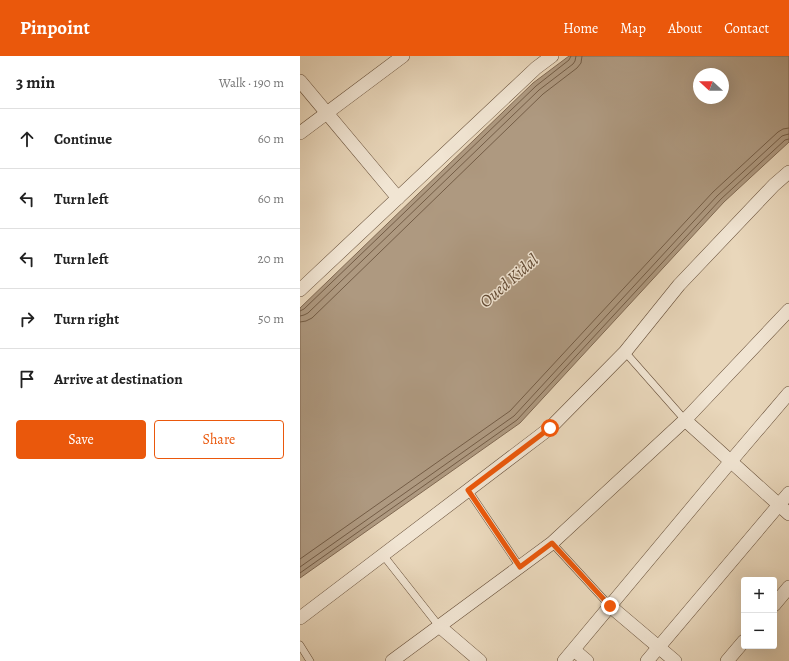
<!DOCTYPE html>
<html lang="en">
<head>
<meta charset="utf-8">
<style>
	:root { --surface:#fff; --page:#f2f2f2; --text:#222; --muted:#767676; --line:#e0e0e0; --accent:#ea580c }
	body { margin:0; font-family:Alegreya,serif; background:var(--page); color:var(--text) }
	.controls { position:absolute; right:12px; bottom:12px; display:grid; overflow:hidden; border-radius:4px; box-shadow:0 4px 16px #0002 }
	.controls button { width:36px; height:36px; display:grid; place-items:center; padding:0; border:0; border-bottom:1px solid var(--line); background:var(--surface); color:var(--text); font:20px sans-serif }
	.compass { position:absolute; left:393px; top:12px; width:36px; height:36px; border-radius:50%; background:var(--surface); box-shadow:0 4px 16px #0002; rotate:291deg }
	.stop { position:absolute; width:12px; height:12px; margin:-9px; border:3px solid #ea580c; border-radius:50%; background:#fff }
	.stop.end { background:#ea580c; border-color:#fff; box-shadow:0 1px 4px #0008 }
	.list { margin:0; padding:0; list-style:none }
	h2 { display:flex; justify-content:space-between; align-items:center; height:52px; margin:0; padding:0 16px; font-size:17px }
	h2 small { font-size:13px; font-weight:400; color:var(--muted) }
	.list li { display:grid; grid-template-columns:26px 1fr auto; gap:12px; align-items:center; box-sizing:border-box; height:60px; padding:0 16px; border-top:1px solid var(--line) }
	.list b { display:block; font-size:15px; white-space:nowrap }
	.list em { font-size:13px; font-style:normal; color:var(--muted) }
	.actions { display:flex; gap:8px; padding:12px 16px }
	.actions a { flex:1; padding:9px 0; border:1px solid var(--accent); border-radius:4px; text-align:center; font-size:14px; color:var(--accent) }
	.actions .main { background:var(--accent); color:#fff }
	.icon { flex:none; width:22px; height:22px; fill:none; stroke:currentColor; stroke-width:2; stroke-linecap:round; stroke-linejoin:round }
	.map { position:relative; flex:none; width:489px; height:605px; overflow:hidden }
	header { display:flex; align-items:center; gap:24px; box-sizing:border-box; height:56px; padding:0 20px; background:var(--accent); color:#fff }
	header strong { font-size:19px }
	nav { display:flex; gap:22px; margin-inline-start:auto; font-size:14px }
	main { display:flex }
	aside { flex:1; background:var(--surface) }
	.map>svg:first-child { display:block }
</style>
</head>
<body>
<header>
<strong>Pinpoint</strong>
<nav><a>Home</a><a>Map</a><a>About</a><a>Contact</a></nav>
</header>
<main>
<aside>
<h2>3 min<small>Walk · 190 m</small></h2>
<ul class="list">
<li><svg class="icon" aria-label="ahead" viewBox="0 0 24 24"><path d="M12 20V5M6 11l6-6 6 6"/></svg><div><b>Continue</b></div><em>60 m</em></li>
<li><svg class="icon" aria-label="left" viewBox="0 0 24 24"><path d="M17 20v-9H6M10 6l-5 5 5 5"/></svg><div><b>Turn left</b></div><em>60 m</em></li>
<li><svg class="icon" aria-label="left" viewBox="0 0 24 24"><path d="M17 20v-9H6M10 6l-5 5 5 5"/></svg><div><b>Turn left</b></div><em>20 m</em></li>
<li><svg class="icon" aria-label="right" viewBox="0 0 24 24"><path d="M7 20v-9h11M14 6l5 5-5 5"/></svg><div><b>Turn right</b></div><em>50 m</em></li>
<li><svg class="icon" aria-label="arrive" viewBox="0 0 24 24"><path d="M6 21V4h12l-3 4 3 4H6"/></svg><div><b>Arrive at destination</b></div></li>
</ul>
<div class="actions"><a class="main">Save</a><a>Share</a></div>
</aside>
<div class="map">
<svg width="489" height="605" viewBox="0 0 489 605">
	<rect width="100%" height="100%" fill="#e9d7bb"/>
	<filter id="stains"><feTurbulence type="fractalNoise" baseFrequency=".005" numOctaves="4"/><feColorMatrix values="0 0 0 0 .2 0 0 0 0 .09 0 0 0 0 .02 0 0 0 .5 -.17"/></filter>
	<radialGradient id="worn" r=".72"><stop offset=".6" stop-color="#630" stop-opacity="0"/><stop offset="1" stop-color="#630" stop-opacity=".3"/></radialGradient>
	<path fill="#ae9980" stroke="#806952" fill-rule="evenodd" d="M269 0H489V86L424 146 220 367 0 522V252L233 27ZM399 18H423V42H399Z"/>
	<g fill="none" stroke-linecap="round" stroke-linejoin="round">
		<g stroke="#745d46" stroke-width="1">
			<path d="M0 255 4 253 236 30 269 4 271 0"/>
			<path d="M0 260 4 259 8 257 239 34 273 8 275 5 276 0"/>
			<path d="M0 266 6 265 12 262 243 38 277 12 281 7 282 0"/>
			<path d="M0 503 210 355 413 136 478 76 483 73 489 72"/>
			<path d="M0 511 214 360 417 140 482 80 485 79 489 78"/>
			<path d="M0 517 217 364 421 143 485 84 489 83"/>
		</g>
		<defs>
			<g id="lane">
				<path d="M325 296 385 364"/>
				<path d="M168 434 220 511"/>
				<path d="M252 487 310 550"/>
				<path d="M83 499 139 570"/>
				<path d="M0 589 10 605"/>
			</g>
			<g id="street">
				<path d="M0 25 98 142"/>
				<path d="M0 77 103 0"/>
				<path d="M0 234 236 12 252 0"/>
				<path d="M385 364 489 458"/>
				<path d="M474 549 489 531"/>
				<path d="M310 550 375 605"/>
				<path d="M0 562 250 372 325 296 379 229 474 129 489 116"/>
				<path d="M139 570 180 605"/>
				<path d="M274 594 287 605"/>
				<path d="M92 605 252 487 385 364 489 254"/>
				<path d="M264 605 431 405 489 337"/>
				<path d="M347 605 489 437"/>
				<path d="M427 605 444 585"/>
			</g>
		</defs>
		<use href="#lane" stroke="#664e38" stroke-width="8"/>
		<use href="#street" stroke="#664e38" stroke-width="14"/>
		<use href="#lane" stroke="#f1e5d3" stroke-width="7"/>
		<use href="#street" stroke="#f1e5d3" stroke-width="13"/>
	</g>
	<g fill="none" stroke-linecap="round" stroke-linejoin="round">
		<path stroke="#ea580c" stroke-width="5" d="M250 372 168 434 220 511 252 487 310 550"/>
	</g>
	<g text-anchor="middle" dominant-baseline="central" stroke-width="3" stroke-linejoin="round" paint-order="stroke">
		<g font-size="17" font-style="italic" fill="#634b35" stroke="#f1e5d3">
			<text transform="translate(209 225) rotate(-41)">Oued Kidal</text>
		</g>
	</g>
	<rect width="100%" height="100%" filter="url(#stains)"/>
	<rect width="100%" height="100%" fill="url(#worn)"/>
</svg>
<div class="controls">
<button>+</button>
<button>−</button>
</div>
<svg class="compass" viewBox="-18 -18 36 36"><path d="M0-13l5 13h-10z" fill="#e53935"/><path d="M0 13l5-13h-10z" fill="#767676"/></svg>
<div class="stop" style="left:250px;top:372px"></div>
<div class="stop end" style="left:310px;top:550px"></div>
</div>
</main>
</body>
</html>
